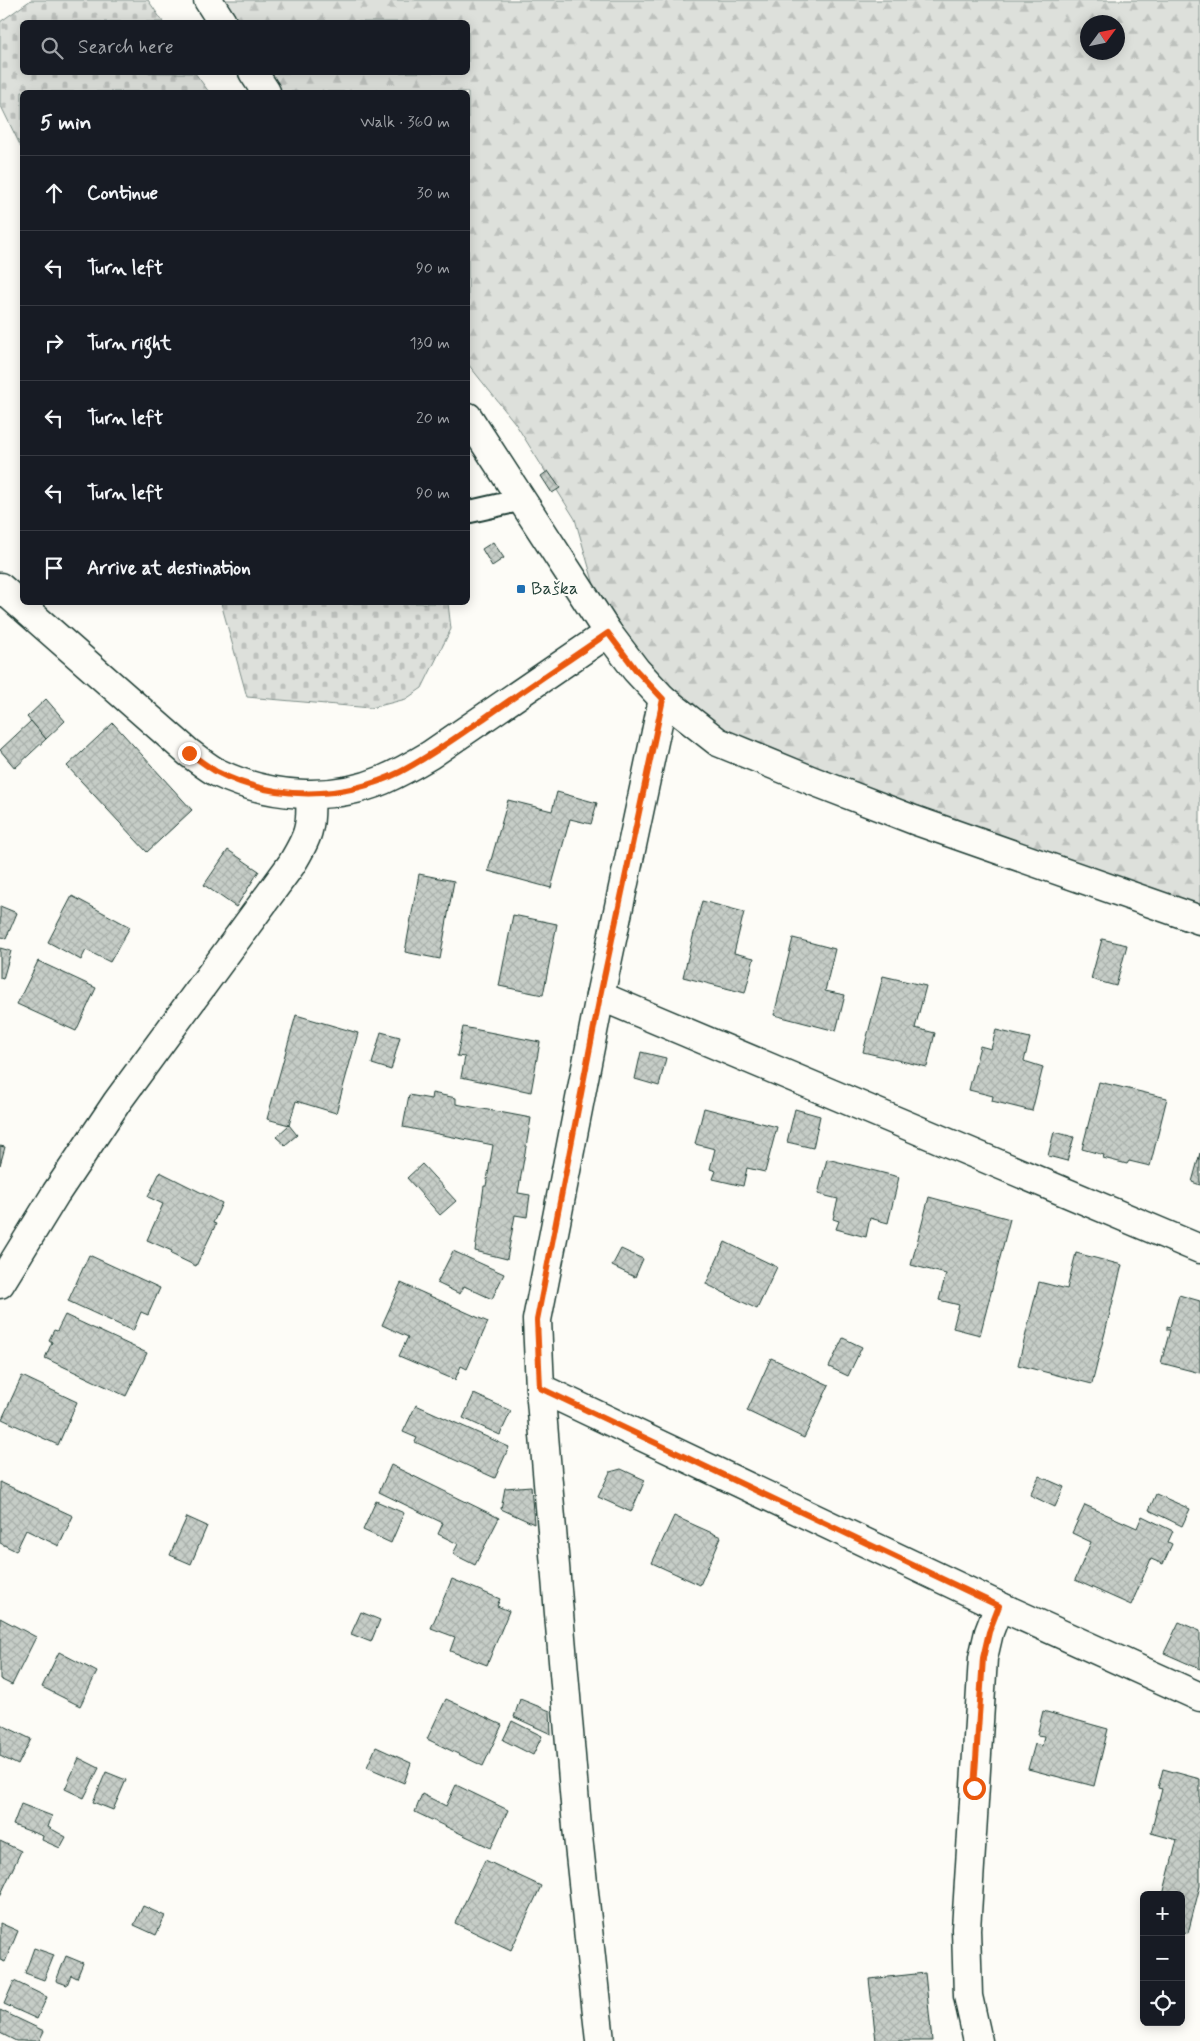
<!DOCTYPE html>
<html lang="en">
<head>
<meta charset="utf-8">
<style>
	:root { --surface:#171b24; --page:#242831; --text:#f1f3f6; --muted:#9ea1a6; --line:#363941 }
	body { margin:0; font-family:Mynerve,sans-serif; background:var(--page); color:var(--text) }
	.controls { position:absolute; right:15px; bottom:15px; display:grid; overflow:hidden; border-radius:8px; box-shadow:0 2px 12px #0003 }
	.controls button { width:45px; height:45px; display:grid; place-items:center; padding:0; border:0; border-bottom:1px solid var(--line); background:var(--surface); color:var(--text); font:25px sans-serif }
	.compass { position:absolute; left:1080px; top:15px; width:45px; height:45px; border-radius:50%; background:var(--surface); box-shadow:0 2px 12px #0003; rotate:57deg }
	.stop { position:absolute; width:15px; height:15px; margin:-11px; border:4px solid #ea580c; border-radius:50%; background:#fff }
	.stop.end { background:#ea580c; border-color:#fff; box-shadow:0 1px 5px #0008 }
	.list { margin:0; padding:0; list-style:none }
	h2 { display:flex; justify-content:space-between; align-items:center; height:65px; margin:0; padding:0 20px; font-size:21px }
	h2 small { font-size:16px; font-weight:400; color:var(--muted) }
	.list li { display:grid; grid-template-columns:32px 1fr auto; gap:15px; align-items:center; box-sizing:border-box; height:75px; padding:0 20px; border-top:1px solid var(--line) }
	.list b { display:block; font-size:19px; white-space:nowrap }
	.list em { font-size:16px; font-style:normal; color:var(--muted) }
	.icon { flex:none; width:28px; height:28px; fill:none; stroke:currentColor; stroke-width:2; stroke-linecap:round; stroke-linejoin:round }
	.map { position:relative; flex:none; width:1200px; height:2041px; overflow:hidden }
	.search { position:absolute; background:var(--surface); box-shadow:0 2px 12px #0003; left:20px; top:20px; width:450px; height:55px; display:flex; align-items:center; gap:12px; box-sizing:border-box; padding:0 18px; border-radius:8px; color:var(--muted); font-size:19px }
	.panel { position:absolute; background:var(--surface); box-shadow:0 2px 12px #0003; left:20px; top:90px; width:450px; height:515px; border-radius:8px }
	.map>svg:first-child { display:block }
</style>
</head>
<body>
<div class="map">
<svg width="1200" height="2041" viewBox="0 0 1200 2041">
	<defs>
		<pattern id="forest-firs" width="22" height="20" patternUnits="userSpaceOnUse" patternTransform="scale(1.25)"><rect width="22" height="20" fill="#dde0db"/><path d="M5 1l3.5 6h-7zM16 11l3.5 6h-7z" fill="#bdc1bd"/></pattern>
		<pattern id="cemetery-stones" width="16" height="16" patternUnits="userSpaceOnUse" patternTransform="scale(1.25)"><rect width="16" height="16" fill="#dde0db"/><path d="M2 7V4a2 2 0 0 1 4 0v3zM10 15v-3a2 2 0 0 1 4 0v3z" fill="#bdc1bd"/></pattern>
		<pattern id="building-cross-hatch" width="8" height="8" patternUnits="userSpaceOnUse" patternTransform="scale(1.25)"><rect width="8" height="8" fill="#c6cdc7"/><path d="M0 0l8 8M0 8l8-8" fill="none" stroke="#aab1ac"/></pattern>
	</defs>
	<rect width="100%" height="100%" fill="#fdfcf7"/>
	<filter id="ink" filterUnits="userSpaceOnUse"><feTurbulence type="fractalNoise" baseFrequency=".02" numOctaves="2"/><feDisplacementMap in="SourceGraphic" scale="10" xChannelSelector="R" yChannelSelector="G"/><feConvolveMatrix kernelMatrix="1 2 1 2 8 2 1 2 1" color-interpolation-filters="sRGB"/></filter>
	<g filter="url(#ink)">
		<path fill="url(#forest-firs)" stroke="#7e8e88" fill-rule="evenodd" d="M208 0H1200V919L718 742 608 633 575 519 515 423 468 364V92H266L253 73 468 72V22H222ZM1088 22H1118V52H1088Z"/>
		<g fill="url(#cemetery-stones)" stroke="#7e8e88">
			<path d="M31 0H148L163 22H22V72L195 73 209 92H22V149L0 104V22Z"/>
			<path d="M221 603H448L451 629 422 688 406 699 371 708 247 697Z"/>
		</g>
		<g fill="url(#building-cross-hatch)" stroke="#1f3d34">
			<path d="M548 471 560 488 552 493 541 476Z"/>
			<path d="M493 542 504 558 492 566 482 549Z"/>
			<path d="M46 699 65 721 46 739 27 717Z"/>
			<path d="M31 721 46 739 15 768 0 750Z"/>
			<path d="M113 723 192 810 147 852 67 766Z"/>
			<path d="M557 792 597 803 591 824 570 819 551 888 488 871 508 800 552 811Z"/>
			<path d="M228 850 259 871 236 907 204 885Z"/>
			<path d="M419 874 454 881 440 959 405 952Z"/>
			<path d="M72 896 130 927 110 962 86 950 81 960 48 942Z"/>
			<path d="M702 901 744 912 734 953 754 958 745 993 683 977Z"/>
			<path d="M0 906 17 913 6 939 0 936Z"/>
			<path d="M513 915 557 924 543 995 499 986Z"/>
			<path d="M793 938 835 949 825 991 845 995 836 1031 774 1015Z"/>
			<path d="M1102 939 1127 945 1116 986 1091 979Z"/>
			<path d="M0 948 11 951 3 979 0 978Z"/>
			<path d="M38 961 96 988 76 1031 17 1004Z"/>
			<path d="M883 976 926 986 915 1028 935 1033 927 1067 863 1052Z"/>
			<path d="M296 1015 358 1033 336 1113 296 1101 289 1125 267 1119Z"/>
			<path d="M463 1027 540 1042 531 1092 461 1077 465 1057 457 1056Z"/>
			<path d="M996 1030 1030 1038 1024 1061 1043 1067 1032 1111 992 1101 993 1096 969 1090 980 1046 991 1049Z"/>
			<path d="M381 1032 400 1037 391 1070 372 1064Z"/>
			<path d="M641 1052 666 1058 659 1086 635 1079Z"/>
			<path d="M1099 1082 1167 1098 1150 1166 1129 1161 1127 1164 1103 1158 1104 1155 1082 1149Z"/>
			<path d="M432 1093 456 1098V1104L531 1118 518 1193 530 1195 527 1217 515 1215 507 1259 475 1251 484 1186H486L493 1145 403 1127 409 1095 431 1099Z"/>
			<path d="M704 1108 777 1127 765 1172 747 1168 743 1186 713 1179 716 1171 710 1169 715 1149 695 1144Z"/>
			<path d="M795 1109 820 1116 813 1148 787 1142Z"/>
			<path d="M289 1125 297 1135 285 1145 276 1137Z"/>
			<path d="M1054 1132 1074 1137 1067 1161 1048 1156Z"/>
			<path d="M0 1146 5 1147 0 1165Z"/>
			<path d="M1200 1153V1185L1192 1182Z"/>
			<path d="M827 1159 899 1177 888 1223 870 1218 866 1237 836 1229 839 1221 833 1219 838 1199 818 1194Z"/>
			<path d="M422 1164 456 1201 440 1215 407 1178Z"/>
			<path d="M160 1172 222 1203 213 1223 216 1224 196 1266 171 1254 172 1251 147 1240 163 1204 148 1197Z"/>
			<path d="M929 1197 1010 1219 980 1335 953 1328 959 1305 939 1300 946 1274 911 1265Z"/>
			<path d="M725 1242 777 1267 757 1309 706 1284Z"/>
			<path d="M621 1249 643 1259 635 1277 612 1266Z"/>
			<path d="M453 1251 504 1274 492 1299 464 1286 460 1294 437 1283Z"/>
			<path d="M1076 1253 1122 1265 1092 1384 1018 1365 1039 1282 1067 1289Z"/>
			<path d="M89 1255 160 1288 148 1315 141 1312 133 1331 68 1301Z"/>
			<path d="M401 1283 488 1322 467 1369 461 1366 455 1380 399 1356 408 1337 382 1325Z"/>
			<path d="M1179 1295 1200 1301V1373L1161 1363 1170 1330H1167V1326L1170 1327Z"/>
			<path d="M65 1315 147 1353 126 1396 45 1358 52 1342 49 1340 54 1330 57 1331Z"/>
			<path d="M843 1338 862 1347 848 1376 829 1367Z"/>
			<path d="M771 1358 829 1385 804 1438 747 1411Z"/>
			<path d="M22 1376 77 1402 58 1445 2 1419Z"/>
			<path d="M474 1394 511 1411 500 1435 463 1418Z"/>
			<path d="M416 1405 509 1447 495 1478 415 1442 417 1438 403 1432Z"/>
			<path d="M391 1465 499 1518 475 1565 453 1554 458 1544 438 1534 443 1523 379 1492Z"/>
			<path d="M621 1469 645 1480 631 1512 598 1497 610 1472Z"/>
			<path d="M1039 1476 1064 1487 1055 1507 1030 1495Z"/>
			<path d="M0 1482 73 1516 59 1546 26 1530 16 1551 0 1543Z"/>
			<path d="M531 1486 534 1524 501 1509 505 1488Z"/>
			<path d="M1156 1494 1190 1509 1182 1526 1149 1510Z"/>
			<path d="M376 1501 404 1513 391 1543 363 1530Z"/>
			<path d="M1085 1505 1137 1528 1142 1516 1173 1531 1168 1542 1172 1544 1163 1564 1151 1559 1131 1605 1075 1580 1091 1542 1072 1533Z"/>
			<path d="M674 1516 721 1537 700 1585 652 1563Z"/>
			<path d="M187 1517 207 1526 191 1564 170 1555Z"/>
			<path d="M452 1579 500 1599 497 1606 509 1611 487 1665 450 1651 455 1637 431 1628Z"/>
			<path d="M361 1612 380 1620 371 1642 351 1634Z"/>
			<path d="M0 1618 36 1637 12 1685 0 1679Z"/>
			<path d="M1179 1622 1200 1631V1669L1164 1653Z"/>
			<path d="M59 1652 97 1672 80 1706 42 1687Z"/>
			<path d="M446 1699 502 1725 483 1766 427 1739Z"/>
			<path d="M520 1699 550 1711 551 1734 514 1717Z"/>
			<path d="M1043 1711 1108 1729 1094 1786 1028 1769 1035 1744 1042 1746 1044 1736 1037 1735Z"/>
			<path d="M512 1721 542 1736 533 1755 503 1740Z"/>
			<path d="M0 1724 31 1739 18 1765 0 1756Z"/>
			<path d="M376 1747 411 1763 404 1783 367 1767Z"/>
			<path d="M79 1758 99 1768 84 1798 65 1789Z"/>
			<path d="M1163 1769 1200 1779V1886L1188 1933 1181 1931V1895H1163L1177 1840 1151 1833 1162 1789 1158 1788Z"/>
			<path d="M106 1772 126 1780 113 1810 93 1802Z"/>
			<path d="M456 1785 508 1810 491 1848 415 1812 422 1794 446 1806Z"/>
			<path d="M21 1804 52 1816 48 1827 66 1837 60 1848 42 1840 43 1836 13 1825Z"/>
			<path d="M0 1841 21 1851 0 1896Z"/>
			<path d="M485 1860 541 1886 511 1950 455 1923Z"/>
			<path d="M143 1906 165 1916 156 1935 134 1925Z"/>
			<path d="M0 1923 18 1931 5 1962 0 1960Z"/>
			<path d="M34 1948 54 1955 44 1980 25 1973Z"/>
			<path d="M66 1956 83 1963 77 1978 71 1975 67 1985 56 1981Z"/>
			<path d="M925 1973 932 2041H876L869 1979Z"/>
			<path d="M14 1981 47 1997 37 2019 4 2004Z"/>
			<path d="M0 2010 44 2031 39 2041H16L0 2033Z"/>
		</g>
		<g fill="none" stroke-linecap="round" stroke-linejoin="round">
			<defs>
				<path id="service" d="M468 512 521 500"/>
				<g id="minor">
					<path d="M600 996 1200 1249"/>
					<path d="M0 1284 56 1193 117 1102 291 865C308 837 312 828 310 795"/>
					<path d="M540 1388 999 1606 1200 1697"/>
					<path d="M600 2041 577 1827 540 1388 537 1320 600 996 663 699"/>
					<path d="M978 2041 968 1996 966 1929 983 1658 989 1632 999 1606"/>
				</g>
				<g id="tertiary">
					<path d="M208 0 222 22"/>
					<path d="M253 72 266 92"/>
					<path d="M468 417 608 633 636 670 663 699 718 742 813 781 914 820 1200 920"/>
					<path d="M0 587 189 753C199 760 208 768 218 773 268 797 331 802 383 780 399 773 415 764 430 755L608 633"/>
				</g>
			</defs>
			<use href="#service" stroke="#1f3d34" stroke-width="25"/>
			<use href="#minor" stroke="#1f3d34" stroke-width="31"/>
			<use href="#tertiary" stroke="#1f3d34" stroke-width="31"/>
			<use href="#service" stroke="#fdfcf7" stroke-width="21"/>
			<use href="#minor" stroke="#fdfcf7" stroke-width="28"/>
			<use href="#tertiary" stroke="#fdfcf7" stroke-width="28"/>
		</g>
	</g>
	<g fill="none" stroke-linecap="round" stroke-linejoin="round" filter="url(#ink)">
		<path stroke="#ea580c" stroke-width="6" d="M189 753C198 759 208 767 217 772 274 801 344 800 400 772 429 757 456 737 483 719 524 690 566 662 608 633L636 670 663 699 600 996 537 1320 540 1388 999 1606 989 1632 983 1658 974 1788"/>
	</g>
	<rect fill="#1f6fb2" stroke="#fdfcf7" stroke-width="2" x="516" y="584" width="10" height="10" rx="2.5"/>
	<g text-anchor="middle" dominant-baseline="central" stroke-width="4" stroke-linejoin="round" paint-order="stroke">
		<g font-size="18" fill="#1f3d34" stroke="#fdfcf7" text-anchor="start">
			<text x="531" y="589">Baška</text>
		</g>
	</g>
</svg>
<div class="controls">
<button>+</button>
<button>−</button>
<button><svg class="icon" aria-label="locate" viewBox="0 0 24 24"><circle cx="12" cy="12" r="6"/><path d="M12 2v4M12 18v4M2 12h4M18 12h4"/></svg></button>
</div>
<svg class="compass" viewBox="-18 -18 36 36"><path d="M0-13l5 13h-10z" fill="#e53935"/><path d="M0 13l5-13h-10z" fill="#9ea1a6"/></svg>
<div class="stop" style="left:974px;top:1788px"></div>
<div class="stop end" style="left:189px;top:753px"></div>
<div class="search"><svg class="icon" aria-label="search" viewBox="0 0 24 24"><circle cx="10" cy="10" r="6"/><path d="M15 15l6 6"/></svg>Search here</div>
<section class="panel">
<h2>5 min<small>Walk · 360 m</small></h2>
<ul class="list">
<li><svg class="icon" aria-label="ahead" viewBox="0 0 24 24"><path d="M12 20V5M6 11l6-6 6 6"/></svg><div><b>Continue</b></div><em>30 m</em></li>
<li><svg class="icon" aria-label="left" viewBox="0 0 24 24"><path d="M17 20v-9H6M10 6l-5 5 5 5"/></svg><div><b>Turn left</b></div><em>90 m</em></li>
<li><svg class="icon" aria-label="right" viewBox="0 0 24 24"><path d="M7 20v-9h11M14 6l5 5-5 5"/></svg><div><b>Turn right</b></div><em>130 m</em></li>
<li><svg class="icon" aria-label="left" viewBox="0 0 24 24"><path d="M17 20v-9H6M10 6l-5 5 5 5"/></svg><div><b>Turn left</b></div><em>20 m</em></li>
<li><svg class="icon" aria-label="left" viewBox="0 0 24 24"><path d="M17 20v-9H6M10 6l-5 5 5 5"/></svg><div><b>Turn left</b></div><em>90 m</em></li>
<li><svg class="icon" aria-label="arrive" viewBox="0 0 24 24"><path d="M6 21V4h12l-3 4 3 4H6"/></svg><div><b>Arrive at destination</b></div></li>
</ul>
</section>
</div>
</body>
</html>
